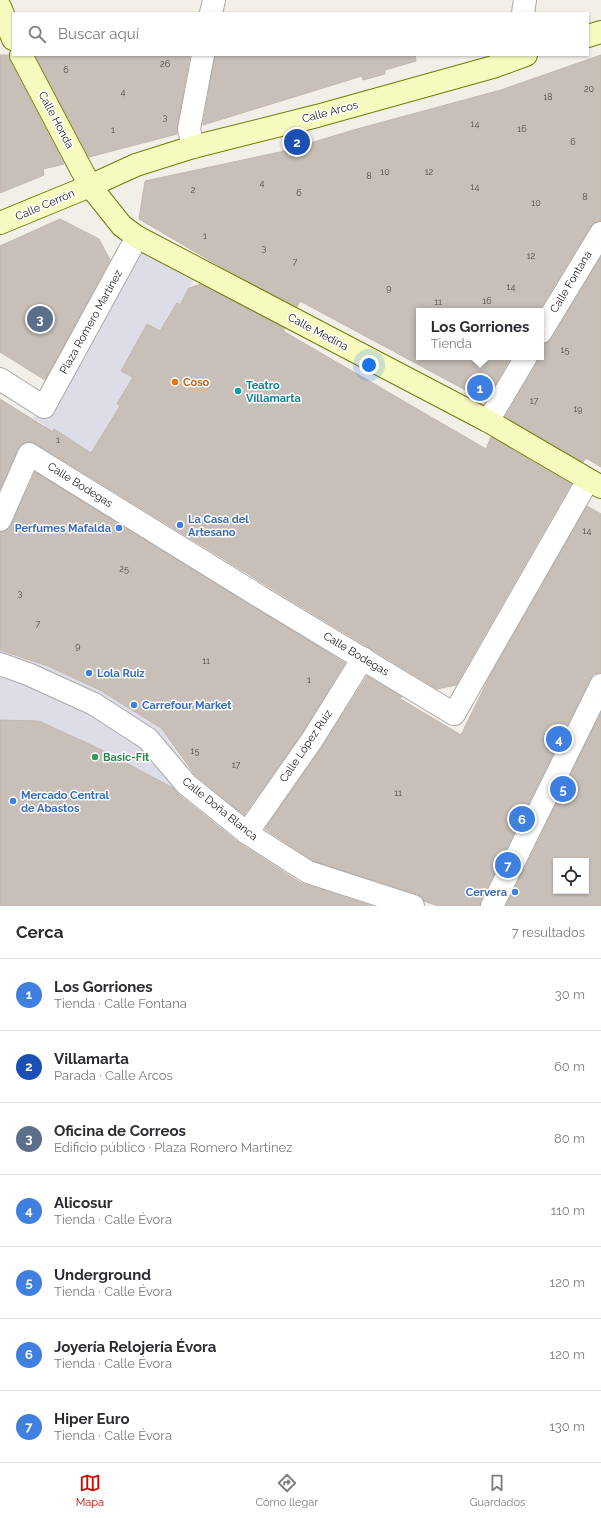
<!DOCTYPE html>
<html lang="es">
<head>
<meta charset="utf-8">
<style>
	:root { --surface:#fff; --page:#f2f2f3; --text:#2b2b33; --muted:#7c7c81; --line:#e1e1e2; --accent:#d40000 }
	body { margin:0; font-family:Raleway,sans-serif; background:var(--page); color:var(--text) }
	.controls { position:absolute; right:12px; bottom:12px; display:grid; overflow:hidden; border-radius:0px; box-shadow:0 1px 3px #0004 }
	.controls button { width:36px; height:36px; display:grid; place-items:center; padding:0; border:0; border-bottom:1px solid var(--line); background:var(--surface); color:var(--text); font:20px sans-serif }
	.you { position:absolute; left:369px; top:365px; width:14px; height:14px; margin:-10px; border:3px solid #fff; border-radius:50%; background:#1a73e8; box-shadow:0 0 0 6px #1a73e833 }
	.badge { display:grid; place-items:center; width:26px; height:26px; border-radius:50%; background:var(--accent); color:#fff; font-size:13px; font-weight:700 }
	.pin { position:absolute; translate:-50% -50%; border:2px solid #fff; box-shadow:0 1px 4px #0006 }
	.popup { position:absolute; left:416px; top:308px; width:128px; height:52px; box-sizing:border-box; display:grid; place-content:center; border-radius:0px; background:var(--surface); filter:drop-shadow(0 1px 3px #0005); font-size:13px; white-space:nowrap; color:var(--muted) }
	.popup b { font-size:15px; color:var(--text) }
	.popup::after { content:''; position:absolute; left:50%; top:100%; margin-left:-8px; border:8px solid transparent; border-top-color:var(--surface) }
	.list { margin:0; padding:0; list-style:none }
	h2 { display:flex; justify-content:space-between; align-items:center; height:52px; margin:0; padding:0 16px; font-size:17px }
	h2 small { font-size:13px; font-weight:400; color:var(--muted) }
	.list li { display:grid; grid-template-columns:26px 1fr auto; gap:12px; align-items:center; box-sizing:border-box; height:72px; padding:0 16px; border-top:1px solid var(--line) }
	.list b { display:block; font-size:15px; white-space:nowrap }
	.list p { margin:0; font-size:13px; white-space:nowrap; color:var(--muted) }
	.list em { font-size:13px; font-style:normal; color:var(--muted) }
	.icon { flex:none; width:22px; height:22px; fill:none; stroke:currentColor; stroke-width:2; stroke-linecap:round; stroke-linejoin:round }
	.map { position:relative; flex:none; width:601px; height:906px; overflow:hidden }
	.search { position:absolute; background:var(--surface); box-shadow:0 1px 3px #0004; left:12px; right:12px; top:12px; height:44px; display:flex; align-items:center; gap:10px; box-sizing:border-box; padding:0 14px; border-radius:0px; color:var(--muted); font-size:15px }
	.sheet { height:556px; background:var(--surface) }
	nav { display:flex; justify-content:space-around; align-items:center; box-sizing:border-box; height:56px; border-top:1px solid var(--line); background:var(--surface); font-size:11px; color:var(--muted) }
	nav a { display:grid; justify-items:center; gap:2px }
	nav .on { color:var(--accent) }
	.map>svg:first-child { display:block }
</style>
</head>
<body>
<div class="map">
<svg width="601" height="906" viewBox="0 0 601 906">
	<rect width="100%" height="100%" fill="#f2efe9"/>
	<g fill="#dddde8">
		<path d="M140 250 194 279 180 305 177 303 160 331 147 325 121 370 133 377 117 404 120 406 91 453 54 430 50 436 42 431 45 425 33 418Z"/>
		<path d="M0 650 32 661 33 659 100 690 160 728 193 775 246 815 247 833 242 843 207 813 167 786 102 750 40 721V722L0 720Z"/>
	</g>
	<g fill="#c7bfb8" stroke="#c4b6ab" fill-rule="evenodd">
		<path d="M0 55H9L10 61 64 164 43 169 44 175 0 193Z"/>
		<path d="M35 55H190L177 127V134L89 157Z"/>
		<path d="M215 55H415L416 61 385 70V74L363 80 362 76 203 125Z"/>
		<path d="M601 55V221L595 222 590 227 539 311H419V357H511L486 401 300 301 297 307 228 271 139 219 145 181 280 152 357 129 501 90Z"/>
		<path d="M60 219 99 239 110 260 45 380 0 352V246Z"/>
		<path d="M601 257V467L586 458 583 462 505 417 537 363 538 357H541V344L547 343 552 338Z"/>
		<path d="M201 284 285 328 283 331 486 449 491 437 571 484 456 685 437 689 269 587 35 443 28 442 22 444 18 449 0 489V399L53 432 54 429 91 453 120 406 117 404 133 377 121 371 147 324 160 331 177 303 180 305 189 288Z"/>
		<path d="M35 472 345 663 302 733 244 815 195 775 161 728 100 690 48 666 0 650V532L7 530 11 525Z"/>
		<path d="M587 506 601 514V673L594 674 590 679 481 900 480 906H438L424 901 422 897 417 894 313 861 265 829 322 747 367 676 402 697 399 698 461 735 489 678Z"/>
		<path d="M601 713V906H506ZM556 861H586V891H556Z"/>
		<path d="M0 720 39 721 102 750 173 788 178 794 239 843 301 883 372 906H0Z"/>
	</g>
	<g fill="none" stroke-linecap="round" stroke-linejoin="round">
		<defs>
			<g id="street">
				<path d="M211 13 214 0"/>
				<path d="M523 13 525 0"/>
				<path d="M193 147 189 129 203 55"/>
				<path d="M541 332 601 233"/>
				<path d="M0 379 44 407 137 237"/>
				<path d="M488 421 526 357"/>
				<path d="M0 520 29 454 262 598 454 714 588 480"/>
				<path d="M0 664 28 674 94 704 148 739 186 784 247 833 308 872 413 906"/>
				<path d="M247 833 312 740 363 658"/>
				<path d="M492 906 601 685"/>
			</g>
			<g id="secondary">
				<path d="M0 7 13 39"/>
				<path d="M588 36 601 32"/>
				<path d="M21 55 90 186 122 226 137 237 488 421 601 487"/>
				<path d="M0 223 90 186 136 165 193 147 317 116 493 67 526 55"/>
			</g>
		</defs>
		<use href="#street" stroke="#a9a9a9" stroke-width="24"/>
		<use href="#secondary" stroke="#707d05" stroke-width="24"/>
		<use href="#street" stroke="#fff" stroke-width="22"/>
		<use href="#secondary" stroke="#f7fabf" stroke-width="22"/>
	</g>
	<circle fill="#e8710a" stroke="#fff" stroke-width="1.5" cx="175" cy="382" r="4"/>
	<circle fill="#0f9aa8" stroke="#fff" stroke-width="1.5" cx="238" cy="391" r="4"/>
	<g fill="#3f7fe0" stroke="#fff" stroke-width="1.5">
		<circle cx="180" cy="525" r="4"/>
		<circle cx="119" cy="528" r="4"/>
		<circle cx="89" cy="673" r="4"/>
		<circle cx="134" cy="705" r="4"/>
		<circle cx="13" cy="801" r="4"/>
		<circle cx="515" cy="892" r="4"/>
	</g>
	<circle fill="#2e9e5b" stroke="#fff" stroke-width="1.5" cx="95" cy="757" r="4"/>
	<g text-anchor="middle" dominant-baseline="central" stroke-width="3" stroke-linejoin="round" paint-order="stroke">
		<g font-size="9" fill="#4b4948">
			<text x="165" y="64">26</text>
			<text x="66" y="70">6</text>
			<text x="589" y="89">20</text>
			<text x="123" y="92">4</text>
			<text x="548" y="97">18</text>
			<text x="165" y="117">3</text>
			<text x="475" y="124">14</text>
			<text x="522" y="129">16</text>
			<text x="113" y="130">1</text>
			<text x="573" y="142">6</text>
			<text x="385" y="172">10</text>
			<text x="429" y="172">12</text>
			<text x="369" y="176">8</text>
			<text x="262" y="183">4</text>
			<text x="475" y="187">14</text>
			<text x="193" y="190">2</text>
			<text x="299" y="193">6</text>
			<text x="585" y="197">8</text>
			<text x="536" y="203">10</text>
			<text x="205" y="236">1</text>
			<text x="264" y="248">3</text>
			<text x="531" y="256">12</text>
			<text x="295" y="262">7</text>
			<text x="511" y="287">14</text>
			<text x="389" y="288">9</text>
			<text x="487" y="301">16</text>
			<text x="438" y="302">11</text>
			<text x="565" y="350">15</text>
			<text x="534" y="401">17</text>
			<text x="578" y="409">19</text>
			<text x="58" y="440">1</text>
			<text x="587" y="531">14</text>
			<text x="124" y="569">25</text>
			<text x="20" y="593">3</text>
			<text x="38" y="624">7</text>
			<text x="78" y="646">9</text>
			<text x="206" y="661">11</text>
			<text x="309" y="680">1</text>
			<text x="195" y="751">15</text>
			<text x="236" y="765">17</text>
			<text x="398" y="793">11</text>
		</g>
		<g font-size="11" fill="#222" stroke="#fff">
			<text transform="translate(330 112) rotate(-15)">Calle Arcos</text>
			<text transform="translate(56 120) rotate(62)">Calle Honda</text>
			<text transform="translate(45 205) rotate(-23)">Calle Cerrón</text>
			<text transform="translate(571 282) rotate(-59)">Calle Fontana</text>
			<text transform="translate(91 322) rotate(-61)">Plaza Romero Martínez</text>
			<text transform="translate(318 332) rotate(28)">Calle Medina</text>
			<text transform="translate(80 485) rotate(32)">Calle Bodegas</text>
			<text transform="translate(356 654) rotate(31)">Calle Bodegas</text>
			<text transform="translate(306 746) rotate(-56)">Calle López Ruiz</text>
			<text transform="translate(220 809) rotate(39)">Calle Doña Blanca</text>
		</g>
		<g font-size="11" font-weight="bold" fill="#c56008" stroke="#fff" text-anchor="start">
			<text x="183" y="382">Coso</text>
		</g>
		<g font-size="11" font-weight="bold" fill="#0d838f" stroke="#fff" text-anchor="start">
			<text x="246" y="385">Teatro<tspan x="246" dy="13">Villamarta</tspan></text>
		</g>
		<g font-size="11" font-weight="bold" fill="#366cbe" stroke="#fff" text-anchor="start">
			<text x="188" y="519">La Casa del<tspan x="188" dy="13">Artesano</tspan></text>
			<text x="111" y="528" text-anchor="end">Perfumes Mafalda</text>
			<text x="97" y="673">Lola Ruiz</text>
			<text x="142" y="705">Carrefour Market</text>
			<text x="21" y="795">Mercado Central<tspan x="21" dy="13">de Abastos</tspan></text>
			<text x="507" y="892" text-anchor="end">Cervera</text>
		</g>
		<g font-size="11" font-weight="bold" fill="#27864d" stroke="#fff" text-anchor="start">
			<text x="103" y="757">Basic-Fit</text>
		</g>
	</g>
</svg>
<div class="controls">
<button><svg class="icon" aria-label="locate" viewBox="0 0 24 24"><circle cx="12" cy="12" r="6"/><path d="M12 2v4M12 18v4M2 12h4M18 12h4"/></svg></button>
</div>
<div class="you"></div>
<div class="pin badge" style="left:480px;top:388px;background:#3f7fe0">1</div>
<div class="popup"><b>Los Gorriones</b>Tienda</div>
<div class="pin badge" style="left:297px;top:142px;background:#1a4fb4">2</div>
<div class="pin badge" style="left:40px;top:319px;background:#5c6f8a">3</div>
<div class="pin badge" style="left:559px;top:739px;background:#3f7fe0">4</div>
<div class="pin badge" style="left:563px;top:789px;background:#3f7fe0">5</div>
<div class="pin badge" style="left:522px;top:819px;background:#3f7fe0">6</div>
<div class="pin badge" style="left:508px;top:865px;background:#3f7fe0">7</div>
<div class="search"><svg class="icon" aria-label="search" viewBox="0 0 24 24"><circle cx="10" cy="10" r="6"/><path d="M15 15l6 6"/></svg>Buscar aquí</div>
</div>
<section class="sheet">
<h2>Cerca<small>7 resultados</small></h2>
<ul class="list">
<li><span class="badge" style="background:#3f7fe0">1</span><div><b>Los Gorriones</b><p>Tienda · Calle Fontana</p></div><em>30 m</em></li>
<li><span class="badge" style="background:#1a4fb4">2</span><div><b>Villamarta</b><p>Parada · Calle Arcos</p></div><em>60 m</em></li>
<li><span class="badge" style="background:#5c6f8a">3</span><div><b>Oficina de Correos</b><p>Edificio público · Plaza Romero Martínez</p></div><em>80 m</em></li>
<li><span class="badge" style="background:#3f7fe0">4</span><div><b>Alicosur</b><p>Tienda · Calle Évora</p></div><em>110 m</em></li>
<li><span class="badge" style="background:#3f7fe0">5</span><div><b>Underground</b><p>Tienda · Calle Évora</p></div><em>120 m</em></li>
<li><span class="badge" style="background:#3f7fe0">6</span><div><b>Joyería Relojería Évora</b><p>Tienda · Calle Évora</p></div><em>120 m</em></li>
<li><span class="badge" style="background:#3f7fe0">7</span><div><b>Hiper Euro</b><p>Tienda · Calle Évora</p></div><em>130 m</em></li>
</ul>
</section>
<nav>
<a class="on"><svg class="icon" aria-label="map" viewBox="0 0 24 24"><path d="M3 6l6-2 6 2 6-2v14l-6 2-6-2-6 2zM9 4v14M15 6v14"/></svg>Mapa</a>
<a><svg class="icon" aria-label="directions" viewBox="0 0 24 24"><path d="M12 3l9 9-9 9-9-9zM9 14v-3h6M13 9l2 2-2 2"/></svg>Cómo llegar</a>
<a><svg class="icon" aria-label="saved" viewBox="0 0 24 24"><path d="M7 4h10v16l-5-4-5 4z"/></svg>Guardados</a>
</nav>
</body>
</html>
